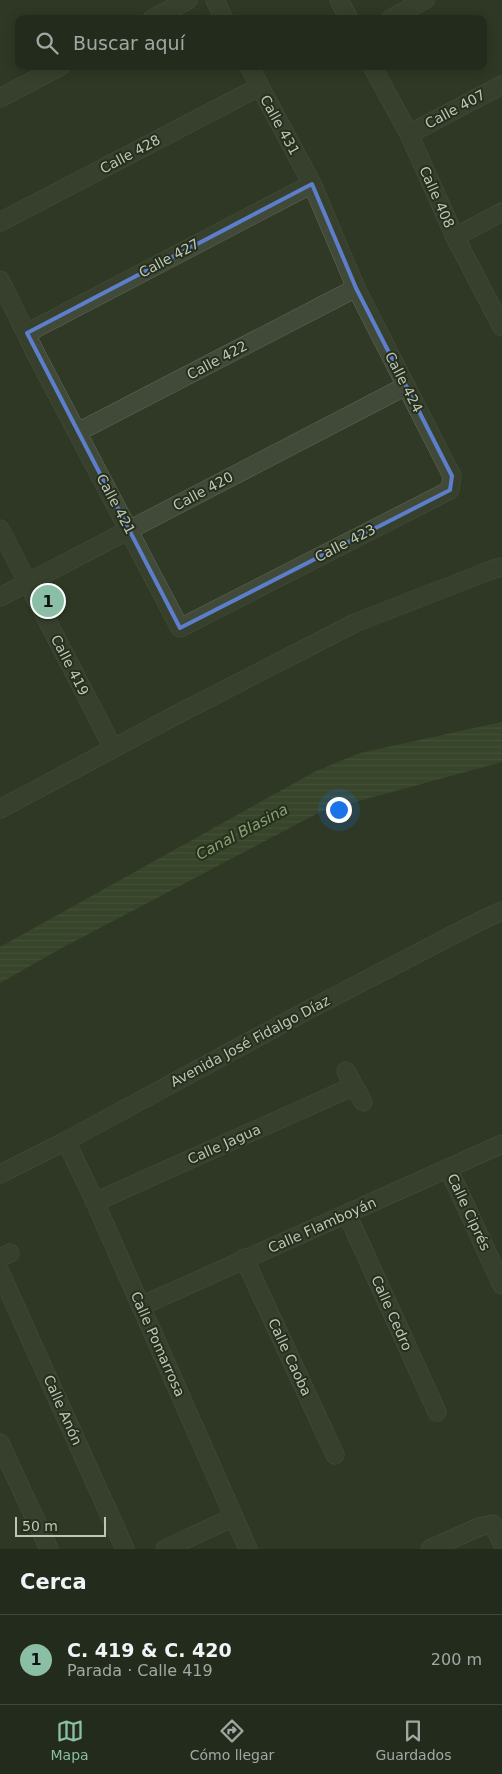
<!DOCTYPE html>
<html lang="es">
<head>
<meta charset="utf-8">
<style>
	:root { --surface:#232b1c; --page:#2f3729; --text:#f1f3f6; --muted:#a3a7a3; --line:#40473b; --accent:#8abfa5 }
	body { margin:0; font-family:"DejaVu Sans",sans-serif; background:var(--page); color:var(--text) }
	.scale { position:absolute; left:15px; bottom:12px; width:91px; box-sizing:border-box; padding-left:5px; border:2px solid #bcc6b4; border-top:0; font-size:14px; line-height:18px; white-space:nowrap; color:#bcc6b4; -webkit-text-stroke:4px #262f1d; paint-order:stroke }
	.you { position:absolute; left:338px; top:809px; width:18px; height:18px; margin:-12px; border:4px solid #fff; border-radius:50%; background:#1a73e8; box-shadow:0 0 0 8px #1a73e833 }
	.badge { display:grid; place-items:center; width:32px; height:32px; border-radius:50%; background:var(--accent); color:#111; font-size:16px; font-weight:700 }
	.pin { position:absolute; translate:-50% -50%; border:2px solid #fff; box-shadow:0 1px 5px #0006 }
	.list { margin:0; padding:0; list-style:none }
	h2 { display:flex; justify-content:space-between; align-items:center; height:65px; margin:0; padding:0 20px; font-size:21px }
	h2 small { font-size:16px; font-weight:400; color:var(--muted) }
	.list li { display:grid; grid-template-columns:32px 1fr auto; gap:15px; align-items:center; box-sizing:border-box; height:90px; padding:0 20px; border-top:1px solid var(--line) }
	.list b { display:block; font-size:19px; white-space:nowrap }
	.list p { margin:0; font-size:16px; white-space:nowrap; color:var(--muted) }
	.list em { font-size:16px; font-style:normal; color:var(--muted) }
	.icon { flex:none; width:28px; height:28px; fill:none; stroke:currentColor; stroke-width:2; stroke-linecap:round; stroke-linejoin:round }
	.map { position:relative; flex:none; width:502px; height:1549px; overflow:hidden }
	.search { position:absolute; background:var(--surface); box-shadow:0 2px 12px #0003; left:15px; right:15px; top:15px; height:55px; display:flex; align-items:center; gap:12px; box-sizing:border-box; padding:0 18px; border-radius:10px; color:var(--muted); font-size:19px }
	.sheet { height:155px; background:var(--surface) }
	nav { display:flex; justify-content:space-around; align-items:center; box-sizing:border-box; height:70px; border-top:1px solid var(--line); background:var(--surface); font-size:14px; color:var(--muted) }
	nav a { display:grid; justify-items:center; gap:2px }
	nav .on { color:var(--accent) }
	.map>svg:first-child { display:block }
</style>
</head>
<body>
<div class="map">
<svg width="502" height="1549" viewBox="0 0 502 1549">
	<defs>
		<pattern id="water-rules" width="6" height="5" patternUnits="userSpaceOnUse" patternTransform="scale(1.25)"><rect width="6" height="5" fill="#425431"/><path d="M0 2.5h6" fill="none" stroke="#5b6b4c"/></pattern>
	</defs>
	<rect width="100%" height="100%" fill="#2f3925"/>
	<path fill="url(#water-rules)" d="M502 722V762L322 811 60 949 0 983V947L316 771 360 753Z"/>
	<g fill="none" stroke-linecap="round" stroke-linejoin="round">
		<defs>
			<g id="minor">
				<path d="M215 0 224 19"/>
				<path d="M339 0 349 19"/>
				<path d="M152 19 188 0"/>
				<path d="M390 19 425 0"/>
				<path d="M372 66 409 134 455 237 502 327"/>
				<path d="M0 98 61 66"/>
				<path d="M409 134 502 85"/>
				<path d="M0 222 259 87"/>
				<path d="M455 237 502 212"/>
				<path d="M0 280 37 356 180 628 450 490 452 476 356 288 312 184 249 66"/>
				<path d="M27 333 312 184"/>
				<path d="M78 432 356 288"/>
				<path d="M0 529 113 748"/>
				<path d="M0 597 406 386"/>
				<path d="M0 809 176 715 355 623 491 570 502 567"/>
				<path d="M346 1071 363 1102"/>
				<path d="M66 1141 95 1202 248 1549"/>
				<path d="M448 1168 502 1285"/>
				<path d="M0 1174 66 1141 308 1010 480 921 502 911"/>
				<path d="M95 1202 354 1086"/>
				<path d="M347 1214 437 1412"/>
				<path d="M0 1258 10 1253"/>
				<path d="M244 1258 335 1455"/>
				<path d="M0 1272 125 1549"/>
				<path d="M141 1306 502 1144"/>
				<path d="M0 1443 49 1549"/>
				<path d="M165 1549 234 1517"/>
				<path d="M430 1549 479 1527 493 1524 502 1543"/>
			</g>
		</defs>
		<use href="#minor" stroke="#5f6856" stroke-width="19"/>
		<use href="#minor" stroke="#414a38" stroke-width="18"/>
	</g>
	<path d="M0 0H502V1549H0ZM312 184 356 288 452 476 450 490 180 628 27 333Z" fill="#2f3925" fill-opacity=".55" fill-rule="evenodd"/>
	<path fill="none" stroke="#5d7eca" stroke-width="4" stroke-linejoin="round" d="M312 184 356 288 452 476 450 490 180 628 27 333Z"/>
	<g text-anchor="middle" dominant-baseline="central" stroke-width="4" stroke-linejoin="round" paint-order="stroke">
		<g font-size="14" fill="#bcc6b4" stroke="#262f1d">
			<text transform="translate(455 109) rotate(-28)">Calle 407</text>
			<text transform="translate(280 125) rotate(61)">Calle 431</text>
			<text transform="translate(130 154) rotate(-28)">Calle 428</text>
			<text transform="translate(437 197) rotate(66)">Calle 408</text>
			<text transform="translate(169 258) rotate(-28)">Calle 427</text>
			<text transform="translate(217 360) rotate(-28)">Calle 422</text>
			<text transform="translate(404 382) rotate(63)">Calle 424</text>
			<text transform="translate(203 491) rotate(-28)">Calle 420</text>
			<text transform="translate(116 504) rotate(62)">Calle 421</text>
			<text transform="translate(345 543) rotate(-27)">Calle 423</text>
			<text transform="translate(70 665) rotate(63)">Calle 419</text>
			<text transform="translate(250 1041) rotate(-28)">Avenida José Fidalgo Díaz</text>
			<text transform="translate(224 1144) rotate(-24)">Calle Jagua</text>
			<text transform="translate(469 1212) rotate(65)">Calle Ciprés</text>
			<text transform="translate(322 1225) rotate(-24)">Calle Flamboyán</text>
			<text transform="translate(392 1313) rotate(66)">Calle Cedro</text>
			<text transform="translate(158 1344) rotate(66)">Calle Pomarrosa</text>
			<text transform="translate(290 1357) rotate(65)">Calle Caoba</text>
			<text transform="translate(63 1410) rotate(66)">Calle Anón</text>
		</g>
		<g font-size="15" font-style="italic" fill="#88a170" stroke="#262f1d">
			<text transform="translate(242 832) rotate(-28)">Canal Blasina</text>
		</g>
	</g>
</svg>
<div class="scale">50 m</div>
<div class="you"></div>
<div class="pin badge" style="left:48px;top:601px">1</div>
<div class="search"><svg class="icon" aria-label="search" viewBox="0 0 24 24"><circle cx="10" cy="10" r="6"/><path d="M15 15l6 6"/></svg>Buscar aquí</div>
</div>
<section class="sheet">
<h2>Cerca<small></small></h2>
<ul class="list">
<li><span class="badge">1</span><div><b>C. 419 &amp; C. 420</b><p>Parada · Calle 419</p></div><em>200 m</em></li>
</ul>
</section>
<nav>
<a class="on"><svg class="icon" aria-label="map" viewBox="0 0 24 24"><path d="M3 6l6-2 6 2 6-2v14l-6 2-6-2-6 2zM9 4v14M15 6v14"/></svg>Mapa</a>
<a><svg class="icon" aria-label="directions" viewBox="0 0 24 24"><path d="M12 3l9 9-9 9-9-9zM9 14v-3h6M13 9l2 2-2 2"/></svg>Cómo llegar</a>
<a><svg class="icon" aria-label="saved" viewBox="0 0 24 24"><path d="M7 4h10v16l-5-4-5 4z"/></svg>Guardados</a>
</nav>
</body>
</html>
